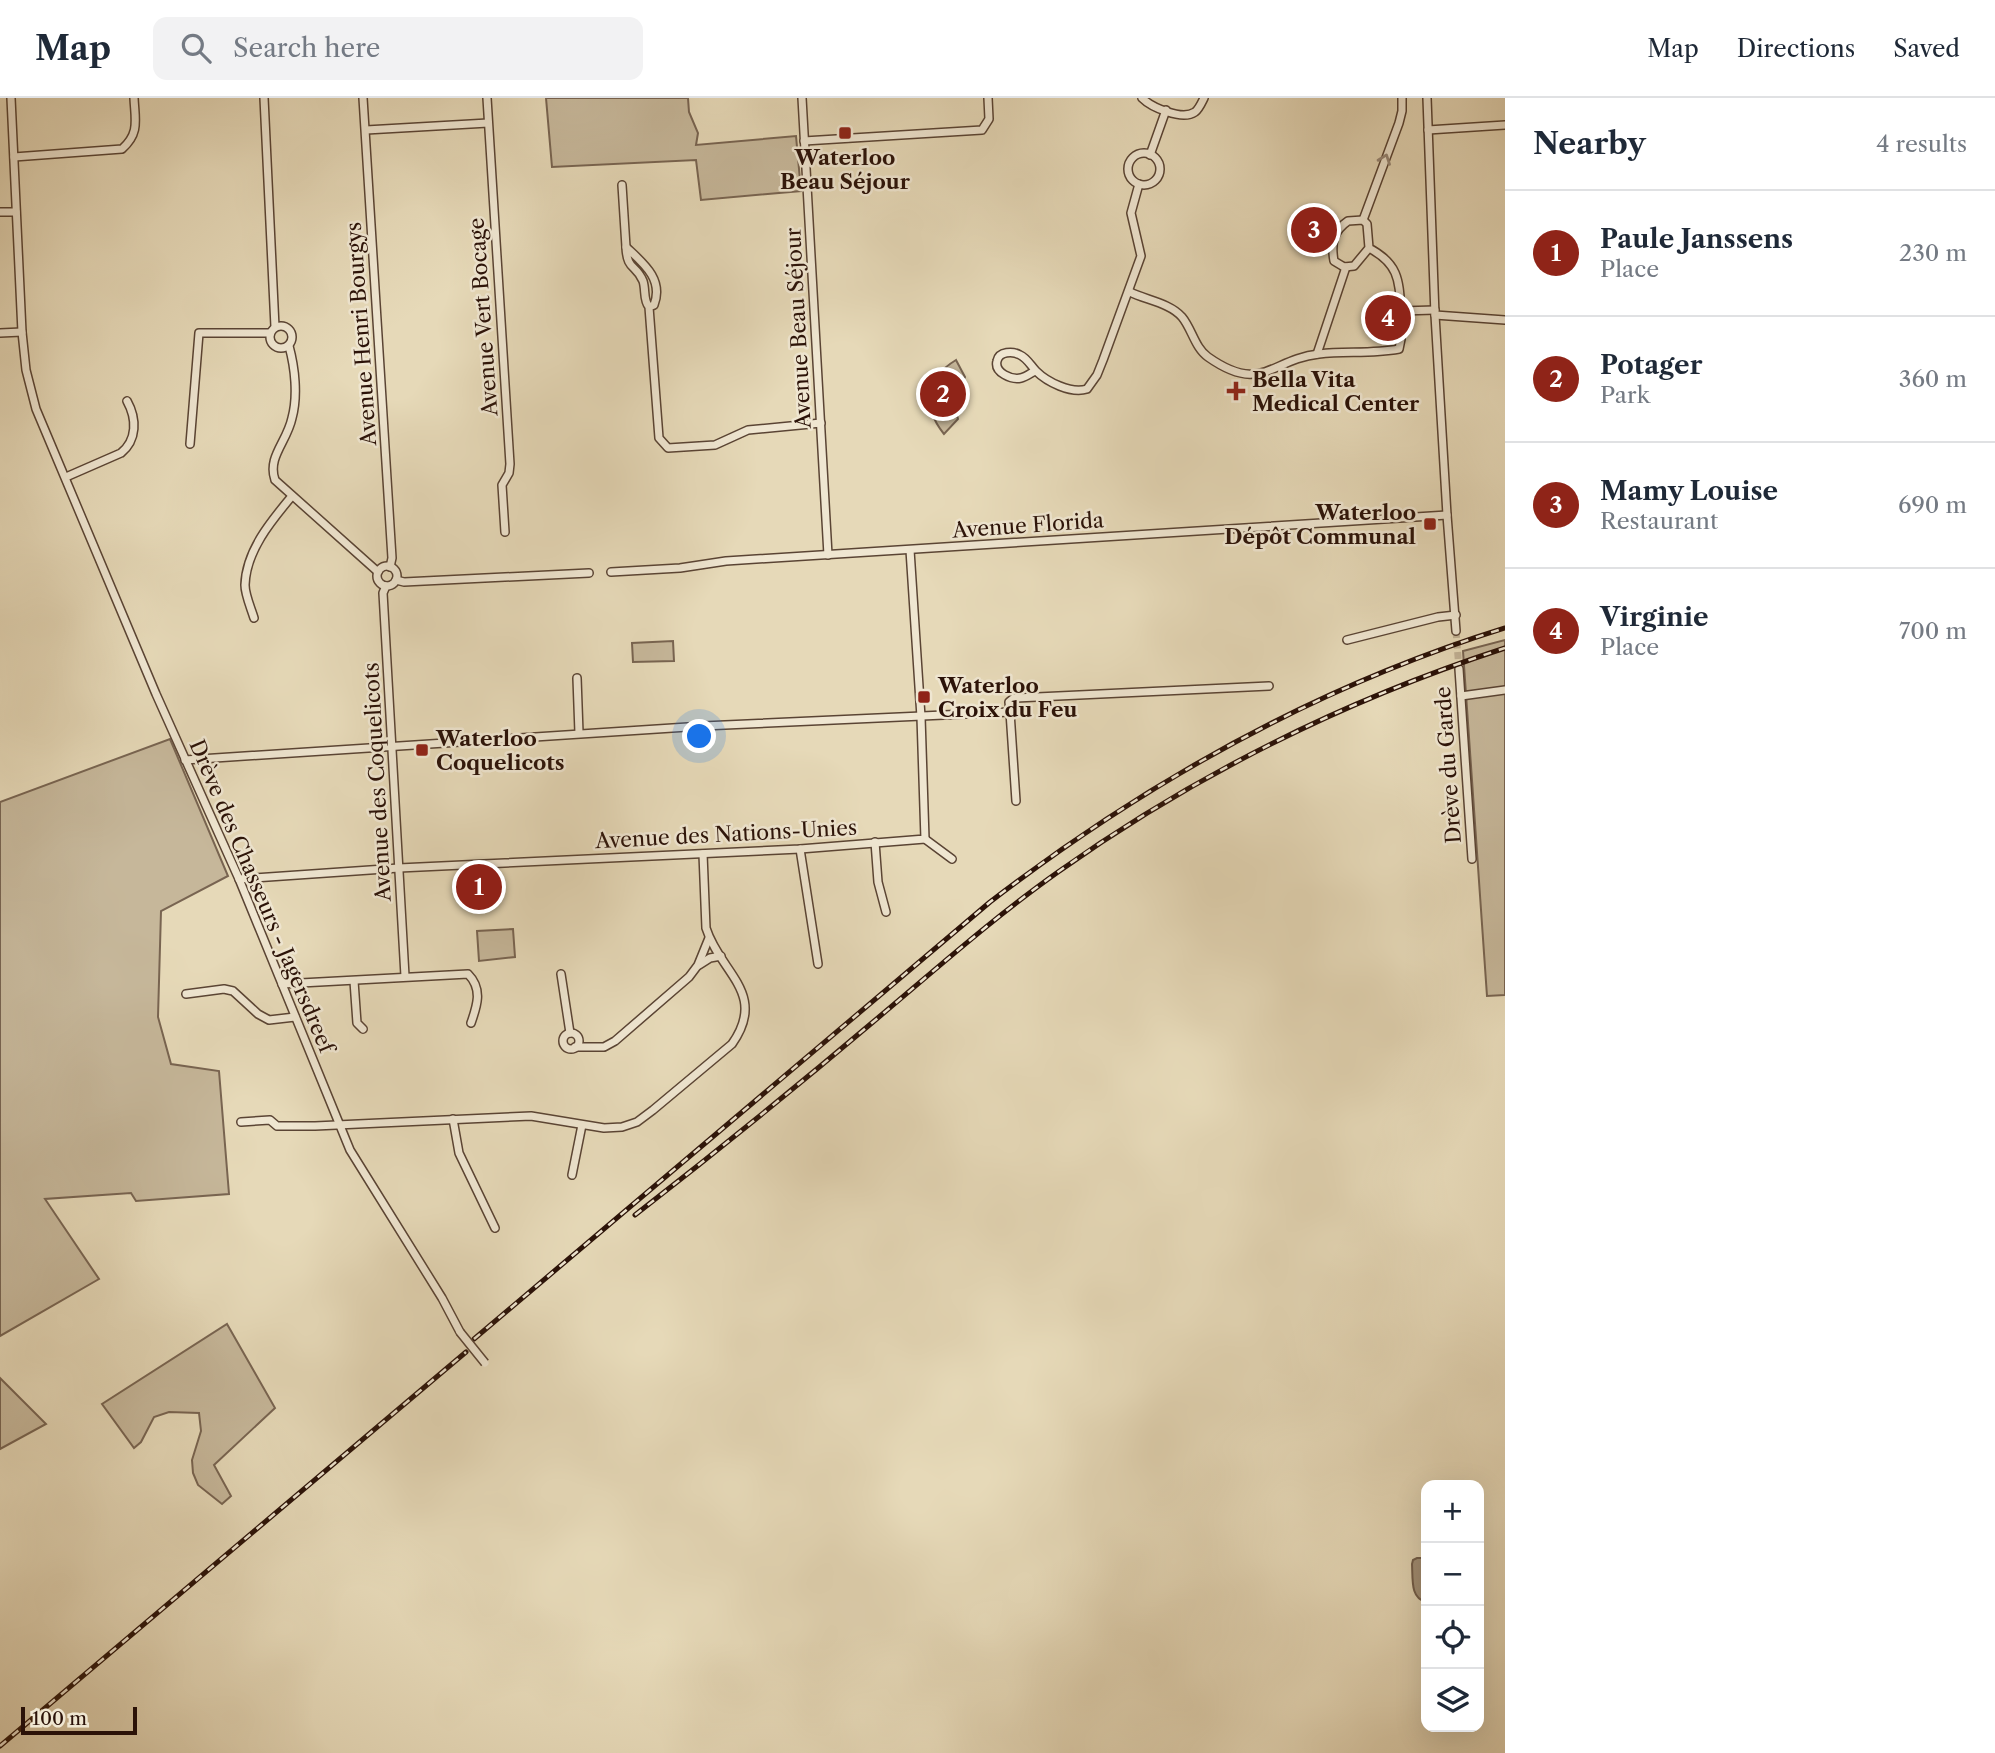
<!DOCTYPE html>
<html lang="en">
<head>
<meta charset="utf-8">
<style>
	:root { --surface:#fff; --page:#f2f2f3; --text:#1f2937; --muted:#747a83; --line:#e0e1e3; --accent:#8f2418 }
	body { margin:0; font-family:"Libre Caslon Text",serif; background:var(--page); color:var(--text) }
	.controls { position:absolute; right:21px; bottom:21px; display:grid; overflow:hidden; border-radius:14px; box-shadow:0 7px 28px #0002 }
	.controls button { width:63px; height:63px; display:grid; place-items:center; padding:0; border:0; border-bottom:2px solid var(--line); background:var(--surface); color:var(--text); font:35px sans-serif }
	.scale { position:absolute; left:21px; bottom:18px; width:116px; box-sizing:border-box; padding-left:7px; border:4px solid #2b1208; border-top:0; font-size:19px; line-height:24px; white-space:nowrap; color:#2b1208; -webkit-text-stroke:5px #efe6d1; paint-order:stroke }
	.you { position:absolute; left:700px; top:639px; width:24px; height:24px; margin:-18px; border:5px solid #fff; border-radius:50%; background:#1a73e8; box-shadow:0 0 0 10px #1a73e833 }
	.badge { display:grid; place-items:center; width:46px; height:46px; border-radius:50%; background:var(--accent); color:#fff; font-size:23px; font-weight:700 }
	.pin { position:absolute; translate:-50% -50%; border:4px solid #fff; box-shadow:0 2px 7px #0006 }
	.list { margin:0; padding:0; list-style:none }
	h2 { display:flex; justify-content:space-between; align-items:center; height:91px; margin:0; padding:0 28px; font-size:30px }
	h2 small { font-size:23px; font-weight:400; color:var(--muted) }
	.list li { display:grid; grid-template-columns:46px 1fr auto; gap:21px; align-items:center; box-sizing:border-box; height:126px; padding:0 28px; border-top:2px solid var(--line) }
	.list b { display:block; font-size:26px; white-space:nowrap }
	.list p { margin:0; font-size:23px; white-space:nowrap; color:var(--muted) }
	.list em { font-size:23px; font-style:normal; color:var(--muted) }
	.icon { flex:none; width:38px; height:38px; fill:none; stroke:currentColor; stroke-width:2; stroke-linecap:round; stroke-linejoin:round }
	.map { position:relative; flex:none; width:1505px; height:1655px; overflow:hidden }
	header { display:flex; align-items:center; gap:42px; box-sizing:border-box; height:98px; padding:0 35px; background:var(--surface); border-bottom:2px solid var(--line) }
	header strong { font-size:33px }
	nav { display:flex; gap:38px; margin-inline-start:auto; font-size:24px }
	.search { width:490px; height:63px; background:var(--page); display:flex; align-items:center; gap:18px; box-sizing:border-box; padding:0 24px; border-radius:14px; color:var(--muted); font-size:26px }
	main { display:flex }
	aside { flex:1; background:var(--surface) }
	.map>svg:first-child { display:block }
</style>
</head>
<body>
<header>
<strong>Map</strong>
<div class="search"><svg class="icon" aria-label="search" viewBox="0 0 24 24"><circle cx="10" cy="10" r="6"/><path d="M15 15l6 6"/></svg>Search here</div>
<nav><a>Map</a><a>Directions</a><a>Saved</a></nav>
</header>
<main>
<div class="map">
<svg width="1505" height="1655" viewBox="0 0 1505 1655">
	<rect width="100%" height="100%" fill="#e6d9b8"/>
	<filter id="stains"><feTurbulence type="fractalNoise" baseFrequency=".00286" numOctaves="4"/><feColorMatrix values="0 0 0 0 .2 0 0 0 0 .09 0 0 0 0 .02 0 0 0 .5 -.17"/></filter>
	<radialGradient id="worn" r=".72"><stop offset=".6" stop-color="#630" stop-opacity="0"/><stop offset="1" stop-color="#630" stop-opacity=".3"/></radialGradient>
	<g fill="#c6b79a" stroke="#786451" stroke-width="2">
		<path d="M546 0H688L689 14 698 35 696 47 796 38 801 93 701 102 696 62 552 69Z"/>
		<path d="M956 262 965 279 953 303 958 321 944 336C922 309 926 280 956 262Z"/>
		<path d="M1505 542V897L1487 898 1463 553Z"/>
		<path d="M673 543 674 563 633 564 632 545Z"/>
		<path d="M170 641 228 778 161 813 158 919 171 966 219 973 229 1096 136 1103 131 1095 45 1101 99 1181 0 1238V704Z"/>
		<path d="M513 831 515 859 479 863 477 833Z"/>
		<path d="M227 1226 275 1310 214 1367 231 1398 222 1406 198 1387 193 1375 192 1362 201 1333 199 1315 169 1314 154 1319 141 1344 134 1350 102 1306Z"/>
		<path d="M0 1280 46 1326 0 1351Z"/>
	</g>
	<path fill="#a6957c" stroke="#75614e" stroke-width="2" d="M1417 1460H1426V1504C1410 1500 1413 1481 1412 1466L1413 1462Z"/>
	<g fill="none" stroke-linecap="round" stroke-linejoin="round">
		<path stroke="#c1b195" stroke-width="7" stroke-dasharray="7 3.5" stroke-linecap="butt" d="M1456 533 1459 571"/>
		<defs>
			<g id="minor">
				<path d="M11 0 22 234 26 272 36 311 156 596 239 781 350 1052 442 1200 460 1234"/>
				<path d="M264 0 275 229"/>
				<path d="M363 0 392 460 390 469"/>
				<path d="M487 0 510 366 509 375 502 387 505 434"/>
				<path d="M802 0 828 457"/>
				<path d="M1142 0C1151 9 1182 23 1195 14 1199 11 1202 4 1204 0"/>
				<path d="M1427 0 1435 217 1447 417 1456 533"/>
				<path d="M366 32 488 25"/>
				<path d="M1428 32 1505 27"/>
				<path d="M804 43 982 32 989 21 988 0"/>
				<circle cx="1144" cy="71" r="16"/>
				<path d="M1150 57 1166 12"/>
				<path d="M14 59 122 51C140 35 135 22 134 0"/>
				<path d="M622 87 626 149"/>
				<path d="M0 114H16"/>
				<path d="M1363 122 1399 25 1402 13V0"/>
				<path d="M1369 150 1367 126 1363 122 1348 123C1333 133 1331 146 1334 163L1344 169 1354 168 1369 150C1399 166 1399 182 1401 213"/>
				<path d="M1130 194C1146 202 1170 205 1182 219 1192 231 1195 250 1208 259 1262 297 1271 261 1319 256 1346 253 1372 256 1399 251L1401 241V213L1435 212"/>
				<path d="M649 209 654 207C664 181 643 165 626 149 627 173 636 166 643 183 646 192 643 202 649 209L659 340 668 350 715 347 748 332 821 325"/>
				<path d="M1435 217 1505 222"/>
				<circle cx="281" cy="239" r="11"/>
				<path d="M0 235 22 234"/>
				<path d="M289 248C295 270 298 298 292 320 287 344 267 359 275 382L378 474"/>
				<path d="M1317 256 1346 169"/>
				<path d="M1035 273C1031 275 1026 279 1021 280 1012 282 994 275 997 263 999 253 1013 253 1020 257 1027 260 1031 268 1036 273 1047 284 1071 296 1087 291L1097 277 1103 262 1141 158 1131 115 1139 86"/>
				<path d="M190 346 199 235H270"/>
				<path d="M66 379 121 355C137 342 137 321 127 303"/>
				<circle cx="387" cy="478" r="10"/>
				<path d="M611 474 680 470 726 463 1447 417"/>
				<path d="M396 482 404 484 589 475"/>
				<path d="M386 488 383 495 405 878"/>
				<path d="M254 520C251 510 245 497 245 487 246 453 271 423 292 398"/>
				<path d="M1347 542 1438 519 1456 517"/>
				<path d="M1459 571 1472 761"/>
				<path d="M577 580 579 635"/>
				<path d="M1461 598 1505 592"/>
				<path d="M1010 614 1016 703"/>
				<path d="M185 662 703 628 1010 614 1009 604 1014 600 1269 588"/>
				<path d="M925 741 952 761"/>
				<path d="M875 744 878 784 886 814"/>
				<path d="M800 751 818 866"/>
				<path d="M239 781 399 770 800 751 925 741 921 619 910 452"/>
				<path d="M699 867 710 860 721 858"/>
				<path d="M561 876 570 935"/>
				<path d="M354 883 357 925 363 931"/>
				<path d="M282 886 468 876C483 891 477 908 471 925"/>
				<path d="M186 896 224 891 233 893 258 916 269 922 295 919"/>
				<circle cx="571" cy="943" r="8"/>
				<path d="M575 949H604L615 943 689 879 698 867 709 840"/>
				<path d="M453 1021 459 1055 495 1130"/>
				<path d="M241 1024 270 1022 277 1028H315L531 1018 604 1030 622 1029 637 1024 653 1012 732 946C768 895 720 875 706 830L703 756"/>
				<path d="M572 1077 582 1027"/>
			</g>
		</defs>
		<use href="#minor" stroke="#5a4434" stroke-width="10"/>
		<use href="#minor" stroke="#efe6d1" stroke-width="7"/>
		<defs>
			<g id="rail">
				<path d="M635 1117C716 1054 795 990 873 924 934 873 993 820 1058 774 1195 677 1345 602 1505 550"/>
				<path d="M474 1241 990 804C1145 685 1318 588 1505 530"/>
				<path d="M0 1648 466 1254"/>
			</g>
		</defs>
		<use href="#rail" stroke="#2b1208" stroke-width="5"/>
		<use href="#rail" stroke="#efe6d1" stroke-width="2.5" stroke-dasharray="8" stroke-linecap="butt"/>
		<defs>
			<path id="minor-bridge" d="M460 1234 485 1265"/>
		</defs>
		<use href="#minor-bridge" stroke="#5a4434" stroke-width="10" stroke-linecap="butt"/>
		<use href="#minor-bridge" stroke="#efe6d1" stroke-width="7"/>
	</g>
	<defs><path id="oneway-chevron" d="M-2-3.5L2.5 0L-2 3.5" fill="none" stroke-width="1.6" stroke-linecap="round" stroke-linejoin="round" transform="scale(1.75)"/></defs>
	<use stroke="#978777" href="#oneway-chevron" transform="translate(1385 61) rotate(-70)"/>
	<g fill="#8f2418" stroke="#efe6d1" stroke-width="2.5">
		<rect x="838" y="28" width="14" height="14" rx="3.5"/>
		<path d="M1232.5 282.5h7v7h7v7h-7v7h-7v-7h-7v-7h7z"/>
		<rect x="1423" y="419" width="14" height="14" rx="3.5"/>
		<rect x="917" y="592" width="14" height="14" rx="3.5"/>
		<rect x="415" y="645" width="14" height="14" rx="3.5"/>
	</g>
	<g text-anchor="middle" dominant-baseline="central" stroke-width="5" stroke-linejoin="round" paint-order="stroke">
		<g font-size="21" font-weight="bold" fill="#2b1208" stroke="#efe6d1" text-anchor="start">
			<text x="845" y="59" text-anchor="middle">Waterloo<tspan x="845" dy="24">Beau Séjour</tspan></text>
			<text x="1252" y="281">Bella Vita<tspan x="1252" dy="24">Medical Center</tspan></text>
			<text x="1416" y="414" text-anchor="end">Waterloo<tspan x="1416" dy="24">Dépôt Communal</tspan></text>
			<text x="938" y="587">Waterloo<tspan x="938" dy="24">Croix du Feu</tspan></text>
			<text x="436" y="640">Waterloo<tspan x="436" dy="24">Coquelicots</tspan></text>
		</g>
		<g font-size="21" fill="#2b1208" stroke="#efe6d1">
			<text transform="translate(483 219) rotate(-94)">Avenue Vert Bocage</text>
			<text transform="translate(798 230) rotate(-93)">Avenue Beau Séjour</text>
			<text transform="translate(361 236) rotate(-94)">Avenue Henri Bourgys</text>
			<text transform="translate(1028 427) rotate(-4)">Avenue Florida</text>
			<text transform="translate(1448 667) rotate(-94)">Drève du Garde</text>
			<text transform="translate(377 684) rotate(-93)">Avenue des Coquelicots</text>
			<text transform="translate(726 736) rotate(-3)">Avenue des Nations-Unies</text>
			<text transform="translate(262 798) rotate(67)">Drève des Chasseurs - Jagersdreef</text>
		</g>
	</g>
	<rect width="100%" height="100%" filter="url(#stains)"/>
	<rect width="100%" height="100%" fill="url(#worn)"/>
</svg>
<div class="controls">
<button>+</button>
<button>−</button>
<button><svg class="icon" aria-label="locate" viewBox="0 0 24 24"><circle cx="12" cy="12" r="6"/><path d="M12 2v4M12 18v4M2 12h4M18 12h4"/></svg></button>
<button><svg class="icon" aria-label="layers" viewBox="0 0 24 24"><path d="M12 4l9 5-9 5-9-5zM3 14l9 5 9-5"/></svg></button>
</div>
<div class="scale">100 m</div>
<div class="you"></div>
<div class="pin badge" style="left:479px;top:789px">1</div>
<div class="pin badge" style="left:943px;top:296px">2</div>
<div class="pin badge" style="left:1314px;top:132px">3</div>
<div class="pin badge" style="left:1388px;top:220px">4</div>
</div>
<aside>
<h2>Nearby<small>4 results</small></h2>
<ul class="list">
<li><span class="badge">1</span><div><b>Paule Janssens</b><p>Place</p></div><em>230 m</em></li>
<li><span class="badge">2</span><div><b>Potager</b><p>Park</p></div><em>360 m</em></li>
<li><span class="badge">3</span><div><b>Mamy Louise</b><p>Restaurant</p></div><em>690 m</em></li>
<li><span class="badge">4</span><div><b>Virginie</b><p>Place</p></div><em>700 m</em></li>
</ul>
</aside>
</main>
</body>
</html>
